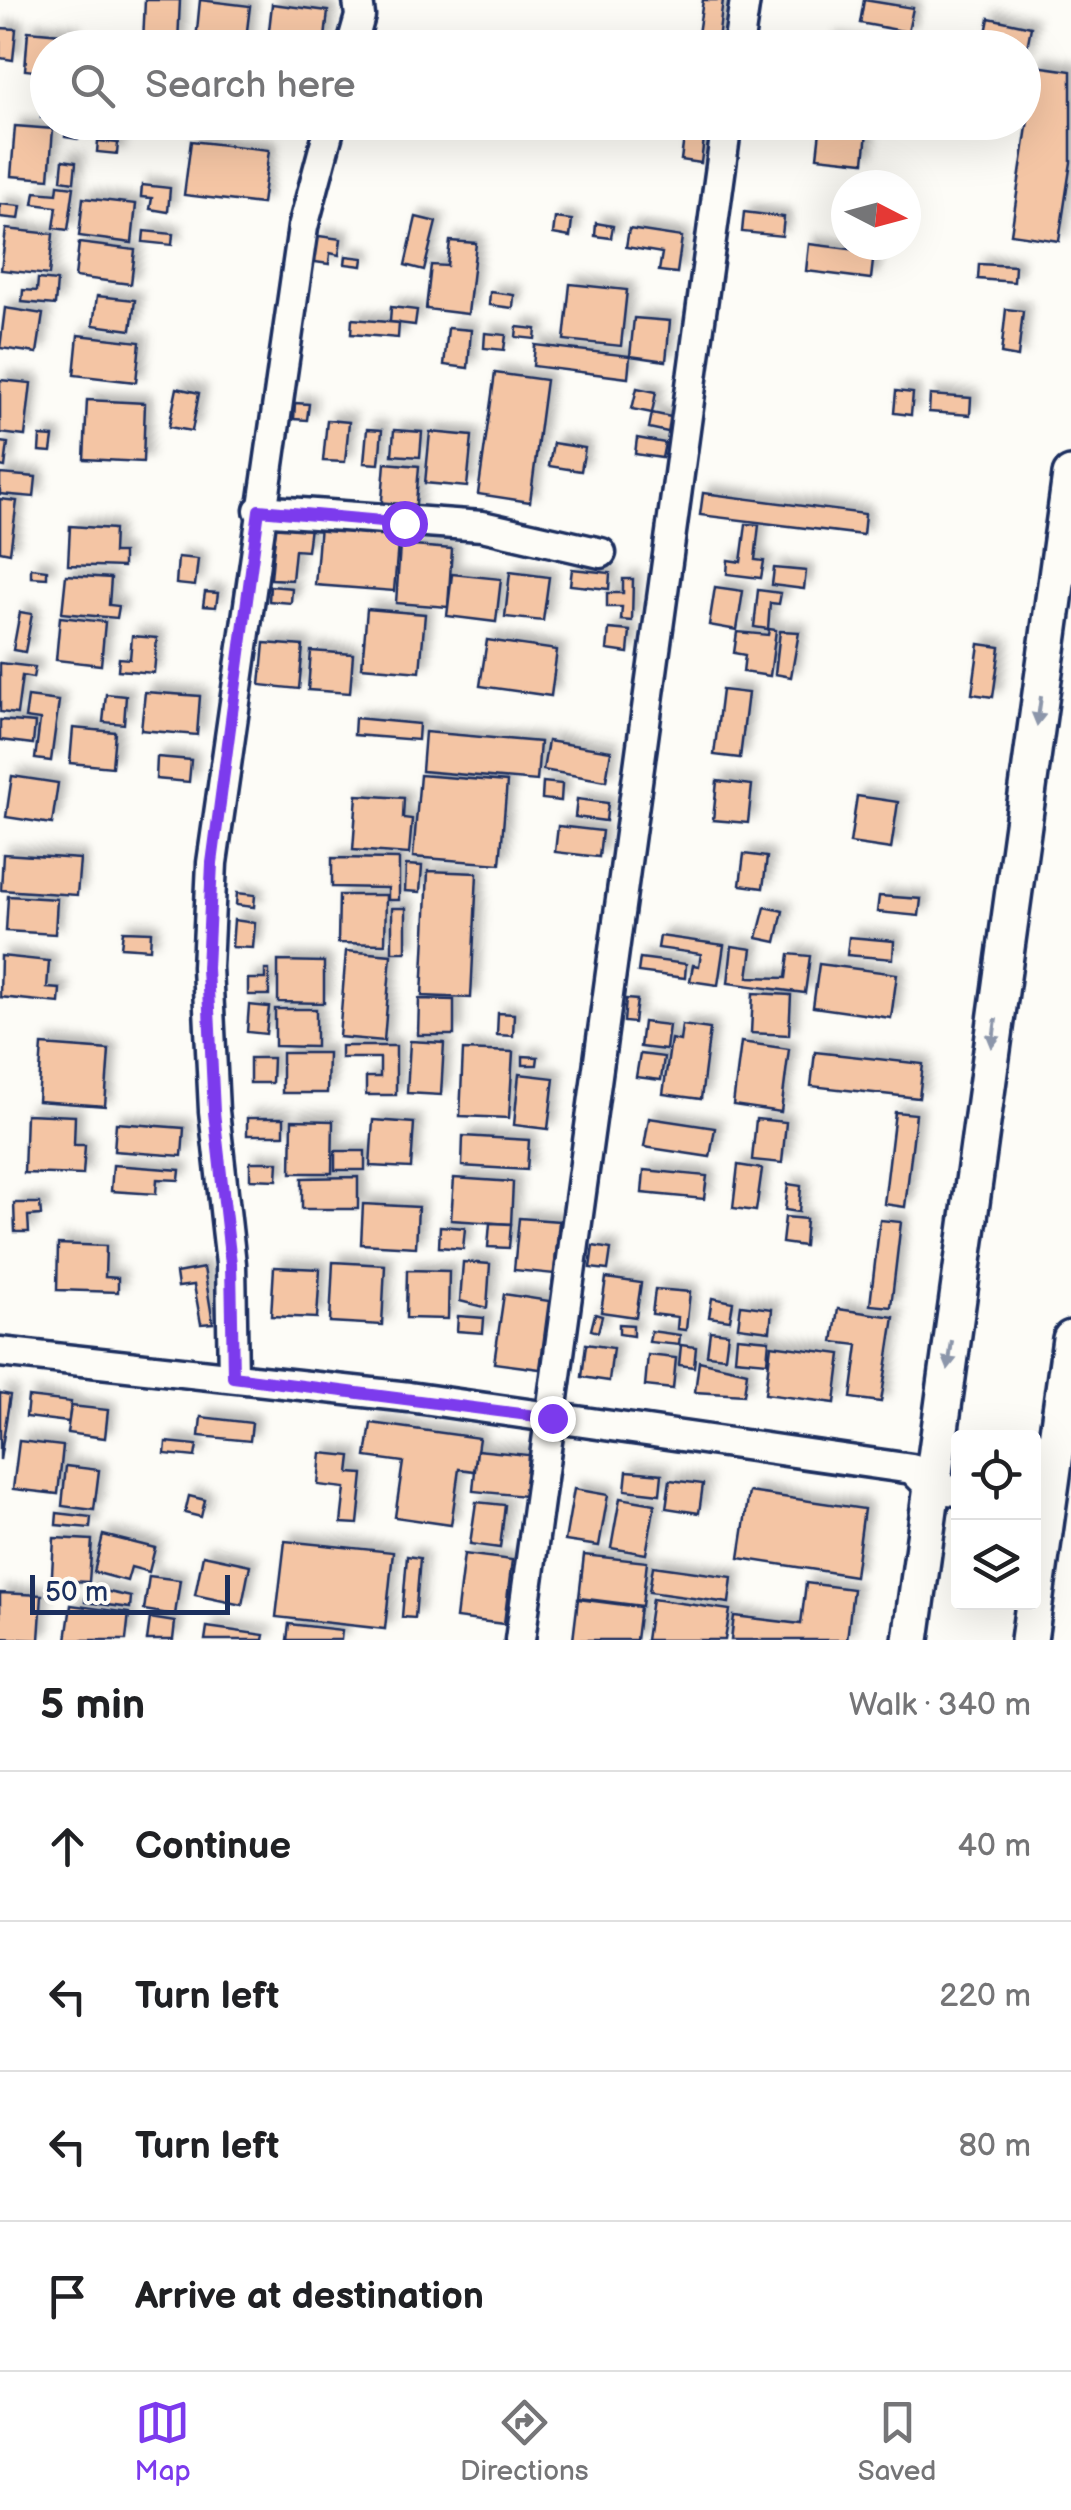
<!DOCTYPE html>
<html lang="en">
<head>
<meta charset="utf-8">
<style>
	:root { --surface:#fff; --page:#f6f6f6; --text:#202124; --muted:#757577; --line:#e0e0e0; --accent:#7c3aed }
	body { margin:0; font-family:"Balsamiq Sans",sans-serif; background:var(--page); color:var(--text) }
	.controls { position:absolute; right:30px; bottom:30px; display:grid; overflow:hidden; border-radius:10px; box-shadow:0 10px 40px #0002 }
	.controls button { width:90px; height:90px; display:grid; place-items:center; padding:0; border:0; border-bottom:2px solid var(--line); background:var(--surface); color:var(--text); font:50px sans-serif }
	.compass { position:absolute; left:831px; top:170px; width:90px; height:90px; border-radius:50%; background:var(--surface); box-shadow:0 10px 40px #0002; rotate:96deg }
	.scale { position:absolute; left:30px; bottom:25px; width:200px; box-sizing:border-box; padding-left:10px; border:5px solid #1b2f5e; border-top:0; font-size:28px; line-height:35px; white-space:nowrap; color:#1b2f5e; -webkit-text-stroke:8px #fdfcf7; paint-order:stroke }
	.stop { position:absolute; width:30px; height:30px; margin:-22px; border:8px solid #7c3aed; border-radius:50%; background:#fff }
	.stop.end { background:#7c3aed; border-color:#fff; box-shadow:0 2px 10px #0008 }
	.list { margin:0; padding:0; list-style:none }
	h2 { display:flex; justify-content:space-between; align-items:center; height:130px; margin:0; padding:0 40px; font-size:42px }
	h2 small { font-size:32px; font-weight:400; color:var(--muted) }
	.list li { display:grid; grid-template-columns:65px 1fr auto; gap:30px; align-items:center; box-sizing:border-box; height:150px; padding:0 40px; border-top:2px solid var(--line) }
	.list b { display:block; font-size:38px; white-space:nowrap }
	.list em { font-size:32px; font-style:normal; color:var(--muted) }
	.icon { flex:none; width:55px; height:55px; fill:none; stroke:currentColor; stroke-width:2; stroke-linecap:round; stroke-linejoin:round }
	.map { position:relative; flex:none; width:1071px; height:1640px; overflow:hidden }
	.search { position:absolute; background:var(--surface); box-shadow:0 10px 40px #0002; left:30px; right:30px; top:30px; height:110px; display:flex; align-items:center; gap:25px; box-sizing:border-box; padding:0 35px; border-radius:55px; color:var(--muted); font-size:38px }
	.sheet { height:730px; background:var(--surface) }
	nav { display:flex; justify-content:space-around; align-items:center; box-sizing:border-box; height:140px; border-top:2px solid var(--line); background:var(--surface); font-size:28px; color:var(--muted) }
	nav a { display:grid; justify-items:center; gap:5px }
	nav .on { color:var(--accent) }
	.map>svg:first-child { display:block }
</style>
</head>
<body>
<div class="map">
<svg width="1071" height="1640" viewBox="0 0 1071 1640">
	<defs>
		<filter id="shadow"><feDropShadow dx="7" dy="-7" stdDeviation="5" flood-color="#0004"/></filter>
	</defs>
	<rect width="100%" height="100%" fill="#fdfcf7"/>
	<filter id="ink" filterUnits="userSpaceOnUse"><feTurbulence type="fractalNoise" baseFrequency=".01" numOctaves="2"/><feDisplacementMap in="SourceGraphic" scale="20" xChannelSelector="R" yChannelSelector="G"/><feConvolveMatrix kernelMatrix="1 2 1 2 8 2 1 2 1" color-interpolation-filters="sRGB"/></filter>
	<g filter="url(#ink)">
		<g fill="#f4c5a4" stroke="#1b2f5e" stroke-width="2.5" filter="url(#shadow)">
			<path d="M145 0H180L178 43 143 42Z"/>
			<path d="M200 0 250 6 245 47 196 41Z"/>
			<path d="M703 0H723L717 48H696Z"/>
			<path d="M864 0 913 8 908 32 860 23Z"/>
			<path d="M272 4 328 11 324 48H267Z"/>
			<path d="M989 18 1031 27 1024 63V48H983Z"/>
			<path d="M0 28 16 29 13 60 0 58Z"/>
			<path d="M28 31 72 35 71 48H48V118L41 117 45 72 25 70Z"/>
			<path d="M829 41 876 46V48H829Z"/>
			<path d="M1036 66 1071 71V162L1059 241 1011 234Z"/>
			<path d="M67 122H82L79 139 65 137Z"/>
			<path d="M83 122H104L102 138 82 135Z"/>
			<path d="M686 122H706L701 163 681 160Z"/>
			<path d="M821 122H868L864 162 817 157Z"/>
			<path d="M15 126 53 129 49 179 11 176Z"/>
			<path d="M98 141 118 143 117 154 97 152Z"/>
			<path d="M191 141 269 150 262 204 184 195Z"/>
			<path d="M63 160 76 162 74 182 61 180Z"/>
			<path d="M58 185 74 187 68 230 54 228 57 207 33 204 35 192 57 194Z"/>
			<path d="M142 185 170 188 168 212 150 209 152 198 141 197Z"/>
			<path d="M83 198 136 204 132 243 79 236Z"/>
			<path d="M0 204 21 206 19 219 0 217Z"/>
			<path d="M744 212 784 217 782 236 742 232Z"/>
			<path d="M416 217 436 222 424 270 405 265Z"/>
			<path d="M555 218 572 220 570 237 553 234Z"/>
			<path d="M596 223 613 226 611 238 595 236Z"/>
			<path d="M6 229 53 234 49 275 1 270Z"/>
			<path d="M629 229 682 237 677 273 659 271 662 253 626 247Z"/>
			<path d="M144 231 173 234 172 245 143 242Z"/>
			<path d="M319 236 341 239 339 255 330 253 329 264 315 262Z"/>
			<path d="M450 241 476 243 468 314 426 309 431 265 447 266Z"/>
			<path d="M79 243 135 250 131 284 75 277Z"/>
			<path d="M809 244 874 252 871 279 806 271Z"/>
			<path d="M346 256 363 258 362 266 345 264Z"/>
			<path d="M979 264 1015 266 1014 282 978 279Z"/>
			<path d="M38 279 57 281 55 305 22 302 23 290 37 291Z"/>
			<path d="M570 284 627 290 621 346 564 340Z"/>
			<path d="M490 292 514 295 513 308 489 305Z"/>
			<path d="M97 296 135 300 131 330 93 325Z"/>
			<path d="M391 307 417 310 415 325 390 322Z"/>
			<path d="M5 308 43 314 37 353 0 348Z"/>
			<path d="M1006 309 1023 311 1018 357 1001 354Z"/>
			<path d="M634 318 670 321 666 361 630 356Z"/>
			<path d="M352 319 399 323 398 338 351 334Z"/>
			<path d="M517 327 536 329 535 339 516 337Z"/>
			<path d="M448 328 471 330 468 368 444 365Z"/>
			<path d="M485 333 506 335 504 350 484 348Z"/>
			<path d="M78 335 140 342 136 382 74 375Z"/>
			<path d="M535 345 630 356 628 378 533 366Z"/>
			<path d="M495 373 546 380 530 502 478 494Z"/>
			<path d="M0 380 31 383 25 436 0 433Z"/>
			<path d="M177 388 199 393 192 431 169 427Z"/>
			<path d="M637 388 656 392 652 413 632 409Z"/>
			<path d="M896 391 913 393 911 415 894 413Z"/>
			<path d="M930 395 971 398 970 415 929 412Z"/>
			<path d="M87 400 145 403 143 462 84 459Z"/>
			<path d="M295 403 309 404 307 420 294 419Z"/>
			<path d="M652 413 680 419 677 434 649 428Z"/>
			<path d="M327 420 349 422 345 462 323 461Z"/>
			<path d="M367 429 382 430 379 464 364 463Z"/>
			<path d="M394 430 422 432 420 457 392 455Z"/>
			<path d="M430 432 472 436 467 487 425 483Z"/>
			<path d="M40 436 53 437 51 452 39 451Z"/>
			<path d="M637 438 665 443 662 458 635 454Z"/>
			<path d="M0 442 8 443 5 467 0 466Z"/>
			<path d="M553 443 585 448 581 471 549 466Z"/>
			<path d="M385 463 419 466 415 515 381 512Z"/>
			<path d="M0 474 36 477 34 497 0 494Z"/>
			<path d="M703 493 865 514 863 535 700 515Z"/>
			<path d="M0 499 17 501 10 553 0 551Z"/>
			<path d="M276 524 310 527 307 551 295 550 292 580 271 579Z"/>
			<path d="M746 524 759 525 755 560 764 561 761 578 727 574 728 560 741 562Z"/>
			<path d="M320 525 399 532 394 591 315 585Z"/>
			<path d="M70 526 114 529 113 553H123V567L68 565Z"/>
			<path d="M400 545 452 549 448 607 396 603Z"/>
			<path d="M178 557 198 559 195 586 176 584Z"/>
			<path d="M31 568 47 570V578L31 577Z"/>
			<path d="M774 568 806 571 804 589 772 585Z"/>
			<path d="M572 569 610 573 609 589 570 585Z"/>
			<path d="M510 572 549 577 543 621 505 617Z"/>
			<path d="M452 574 501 579 496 622 447 616Z"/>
			<path d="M66 575 111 578 109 605 119 606 117 618 62 613Z"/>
			<path d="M623 579H633L632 621 621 620 622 607H607V593H623Z"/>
			<path d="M270 586 292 588 291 603 269 601Z"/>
			<path d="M715 587 743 591 737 630 709 625Z"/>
			<path d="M758 590 781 593 779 604 770 603 768 629 754 627Z"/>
			<path d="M205 592 218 593 216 607 203 606Z"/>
			<path d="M367 609 425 614 420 672 362 667Z"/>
			<path d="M20 612 32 614 25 652 13 650Z"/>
			<path d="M60 617 105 622 101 665 56 660Z"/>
			<path d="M609 629 630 631 628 653 607 650Z"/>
			<path d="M769 629 776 630 770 676 743 672 745 655 734 653 737 632 768 635Z"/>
			<path d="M780 631 799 632 791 677 775 674Z"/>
			<path d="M132 636 157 638 154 673 118 670 119 658 130 659Z"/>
			<path d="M487 640 557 650 551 696 480 686Z"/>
			<path d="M264 643 303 646 299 689 260 685Z"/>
			<path d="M979 644 1000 647 993 697 972 694Z"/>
			<path d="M311 651 353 654 350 693 308 690Z"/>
			<path d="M0 663 35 667 33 678 22 676 17 714 0 712Z"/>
			<path d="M722 690 748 693 740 758 714 755Z"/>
			<path d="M145 692 200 696 197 735 141 730Z"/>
			<path d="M106 694 126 696 124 724 103 722Z"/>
			<path d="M28 697 59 701 51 761 35 759 40 720 25 718Z"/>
			<path d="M355 718 419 724 418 740 354 735Z"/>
			<path d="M0 720 35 723 33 744 0 740Z"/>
			<path d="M73 728 115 732 112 767 70 763Z"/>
			<path d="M425 732 540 742 537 781 422 771Z"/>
			<path d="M548 741 611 751 606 781 543 770Z"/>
			<path d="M157 757 191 760 189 782 156 779Z"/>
			<path d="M420 775 507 782 500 864 413 857Z"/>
			<path d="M12 776 58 783 52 824 6 817Z"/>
			<path d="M717 781 752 785 748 823 713 820Z"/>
			<path d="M543 782 562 784 561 801 542 799Z"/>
			<path d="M357 795 404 798 403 818 412 819 409 854 353 850Z"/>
			<path d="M857 796 898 802 891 849 850 843Z"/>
			<path d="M577 799 608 803 606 821 575 817Z"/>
			<path d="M558 826 602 831 599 857 555 852Z"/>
			<path d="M3 854 80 859 77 895 1 890Z"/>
			<path d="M744 854 767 857 763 888 740 885Z"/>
			<path d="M332 858 399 859V900H388V888L332 887Z"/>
			<path d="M406 865 422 866 420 892 405 891Z"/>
			<path d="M428 871 477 873 471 998 422 996Z"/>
			<path d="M237 893 255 895 254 907 236 905Z"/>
			<path d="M339 895H386L385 944 338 943Z"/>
			<path d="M8 896 57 899 55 934 6 931Z"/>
			<path d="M879 896 921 899 919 916 877 912Z"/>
			<path d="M765 907 783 911 776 942 757 938Z"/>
			<rect x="392" y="908" width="14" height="44"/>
			<path d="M234 920 255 923 253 948 232 947Z"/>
			<path d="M123 931 151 932 150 949 121 947Z"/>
			<path d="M660 936 724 945 718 985 690 981 693 965 699 966 701 954 658 948Z"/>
			<path d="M849 937 894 941 893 959 847 955Z"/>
			<path d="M732 946 752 949 748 977 786 978 789 954 810 956 805 993 728 983Z"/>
			<path d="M346 951 391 955 384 1041 339 1037Z"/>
			<path d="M1 956 49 961 47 988 60 989 59 1003 0 997Z"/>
			<path d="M640 958 686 964 685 978 638 972Z"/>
			<path d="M278 961 324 962V1003L278 1002Z"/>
			<path d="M819 964 897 974 891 1018 813 1007Z"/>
			<path d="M265 970H269V995H248V979H265Z"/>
			<path d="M753 993 791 995 789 1035 751 1033Z"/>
			<path d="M419 999 454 1000V1035H418Z"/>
			<path d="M626 999 637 1000 634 1023 624 1022Z"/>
			<path d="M249 1005 269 1007 266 1034 247 1032Z"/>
			<path d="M275 1009H316V1047L275 1046Z"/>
			<path d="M498 1013 514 1014 513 1036 497 1035Z"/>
			<path d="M643 1022 669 1025 666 1050 640 1047Z"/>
			<path d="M682 1025 710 1029 701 1099 663 1094 671 1039 680 1041Z"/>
			<path d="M410 1041 444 1043 441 1095 407 1093Z"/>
			<path d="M741 1042 789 1049 781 1112 733 1105Z"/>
			<path d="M42 1045 109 1050 105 1106 38 1101Z"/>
			<path d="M341 1046H396V1095H366V1077H380V1058H341Z"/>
			<path d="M463 1050 513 1052 509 1118 460 1116Z"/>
			<path d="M815 1052 923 1064 919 1098 811 1086Z"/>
			<path d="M282 1053H328L327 1093H282Z"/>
			<path d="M640 1054 664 1057 661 1080 636 1077Z"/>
			<path d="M523 1056 538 1057 537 1065H523Z"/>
			<path d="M250 1058H273L272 1083H250Z"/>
			<path d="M519 1074 554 1078 548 1129 514 1125Z"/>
			<path d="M895 1112 916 1114 905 1207 884 1204Z"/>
			<path d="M26 1114 75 1116 74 1145H85L83 1175 24 1173Z"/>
			<rect x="247" y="1118" width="37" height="17"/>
			<path d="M649 1118 715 1128 710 1157 644 1147Z"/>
			<path d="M756 1119 786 1122 782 1163 752 1160Z"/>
			<path d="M292 1120 333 1121 332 1173H291Z"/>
			<path d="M373 1120 414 1123 411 1168 370 1166Z"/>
			<path d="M116 1123 184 1128 182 1156 114 1151Z"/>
			<path d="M463 1136 529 1140 527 1170 462 1166Z"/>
			<rect x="335" y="1151" width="30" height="19"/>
			<path d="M250 1162H278L277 1180 250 1179Z"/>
			<path d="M113 1165 180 1170 179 1180 157 1179 156 1194 111 1191Z"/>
			<path d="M738 1165 762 1169 756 1211 733 1208Z"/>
			<path d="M644 1170 707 1176 704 1199 642 1193Z"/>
			<path d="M358 1177V1209H302V1178Z"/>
			<path d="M454 1178 513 1182 511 1224 451 1220Z"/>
			<path d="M788 1184 801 1186 799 1212 785 1210Z"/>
			<path d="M14 1203H40L41 1215 28 1216 29 1232H15Z"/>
			<path d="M363 1204 418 1207 416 1247 361 1244Z"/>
			<path d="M785 1217 806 1219 804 1246 782 1243Z"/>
			<path d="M519 1218 559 1221 554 1274 514 1270Z"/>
			<path d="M880 1220 901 1222 891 1307 870 1305Z"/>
			<path d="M490 1223 511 1224 509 1248 488 1247Z"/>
			<path d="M440 1226 465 1228 463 1249 439 1247Z"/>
			<path d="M58 1244 106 1246 105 1277 118 1278V1292L57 1290Z"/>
			<path d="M593 1246 611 1249 608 1270 590 1268Z"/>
			<path d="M333 1262 385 1265 382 1325 330 1322Z"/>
			<path d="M463 1262 490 1264 487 1308 460 1301Z"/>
			<path d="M274 1267 320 1269 317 1318 271 1316Z"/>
			<path d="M204 1268 213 1323 201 1324 194 1285 178 1287 176 1273Z"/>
			<path d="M407 1270 449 1271 448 1319 406 1318Z"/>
			<path d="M606 1278 641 1283 636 1317 601 1312Z"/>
			<path d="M655 1289 690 1292 686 1330 677 1329 678 1317 652 1314Z"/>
			<path d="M504 1294 549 1301 540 1369 494 1363Z"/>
			<path d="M712 1298 733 1302 730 1320 709 1317Z"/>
			<path d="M741 1305 772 1309 770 1331 738 1327Z"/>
			<path d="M838 1309 894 1317 881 1402 851 1398 858 1345 833 1342Z"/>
			<path d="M595 1314 602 1316 598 1332 591 1330Z"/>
			<path d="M458 1316 484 1318 483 1333 457 1331Z"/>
			<path d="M619 1324 633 1325V1336L619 1334Z"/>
			<path d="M651 1331 680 1335 679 1345 649 1342Z"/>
			<path d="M710 1331 728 1333 725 1357 707 1355Z"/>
			<path d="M737 1337 769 1340 767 1362 735 1359Z"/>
			<path d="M586 1344 613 1348 609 1381 582 1377Z"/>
			<path d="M681 1345 696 1347 694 1367 679 1365Z"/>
			<path d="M771 1345 841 1354 835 1403 765 1394Z"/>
			<path d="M648 1355 676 1358 673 1389 645 1386Z"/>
			<path d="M699 1361 747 1372 744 1395 695 1392Z"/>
			<path d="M0 1393 10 1395 0 1460Z"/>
			<path d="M28 1397 71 1402 69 1422 26 1417Z"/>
			<path d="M71 1406 108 1410 105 1438 67 1433Z"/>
			<path d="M201 1417 252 1423 250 1441 199 1436Z"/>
			<path d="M371 1423 479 1438 474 1471 459 1469 451 1525 395 1517 403 1462 366 1457Z"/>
			<path d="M19 1441 63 1446 58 1494 13 1489Z"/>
			<path d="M166 1442 197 1445 195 1457 165 1454Z"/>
			<path d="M477 1450 528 1455 525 1496 473 1491Z"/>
			<path d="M321 1453 351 1456 349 1473 363 1474 358 1524 341 1523 345 1488 318 1485Z"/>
			<path d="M66 1466 99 1470 94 1510 62 1506Z"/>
			<path d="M627 1471 662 1474 660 1494 625 1490Z"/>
			<path d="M670 1480 703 1484 699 1513 666 1508Z"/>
			<path d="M574 1489 608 1495 599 1546 565 1541Z"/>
			<path d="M749 1492 864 1509 855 1576 739 1558Z"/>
			<path d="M189 1496 205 1500 201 1517 185 1513Z"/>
			<path d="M620 1498 655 1504 646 1554 611 1548Z"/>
			<path d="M476 1502 505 1505 500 1548 470 1544Z"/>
			<path d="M57 1513 91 1517 90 1528 56 1525Z"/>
			<path d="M103 1535 155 1548 149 1572 131 1567 127 1581 94 1572Z"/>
			<path d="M54 1538 92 1540 89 1582 72 1581V1594L51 1592Z"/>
			<path d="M285 1541 393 1552 385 1629 276 1617Z"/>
			<path d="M464 1554 512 1560 504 1624 456 1618Z"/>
			<path d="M203 1555 250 1565 242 1605 195 1595Z"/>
			<path d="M584 1555 647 1562 642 1606 579 1598Z"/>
			<path d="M407 1556 420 1558 415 1618 402 1617Z"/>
			<path d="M653 1566 732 1577 729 1603 649 1592Z"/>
			<path d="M149 1576 180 1580 175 1615 144 1610Z"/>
			<path d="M806 1583 853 1589 847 1640H731L734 1616 801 1624Z"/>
			<path d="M87 1587 131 1597 130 1608 85 1602Z"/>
			<path d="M0 1593 42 1595 39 1640 0 1638Z"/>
			<path d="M578 1599 640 1607 636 1640H573Z"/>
			<path d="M652 1599 730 1610 725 1640H646Z"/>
			<path d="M71 1605 129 1613 126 1640H66Z"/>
			<path d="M150 1618 175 1622 173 1640H147Z"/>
			<path d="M289 1624 342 1630 341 1640H287Z"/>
			<path d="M207 1627 264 1635 263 1640H205Z"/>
		</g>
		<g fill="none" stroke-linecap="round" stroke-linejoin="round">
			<defs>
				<g id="minor">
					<path d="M351 48 360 16 358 0"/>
					<path d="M738 48 745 0"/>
					<path d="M259 510 482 526 601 553"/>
					<path d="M0 1352 409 1397 912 1469 931 1488 958 1491"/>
					<path d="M233 1377 231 1264 214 1111 207 967 212 863 303 227 331 122"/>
					<path d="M520 1640 727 122"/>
				</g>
				<g id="major">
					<path d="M911 1640 1071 475"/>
					<path d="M1029 1640 1071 1339"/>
				</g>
			</defs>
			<use href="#minor" stroke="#1b2f5e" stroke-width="35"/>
			<use href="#major" stroke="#1b2f5e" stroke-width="42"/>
			<use href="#minor" stroke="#fdfcf7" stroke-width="28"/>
			<use href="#major" stroke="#fdfcf7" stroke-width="35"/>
		</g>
		<defs><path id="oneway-solid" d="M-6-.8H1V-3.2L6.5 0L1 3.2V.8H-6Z" transform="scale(2.5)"/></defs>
		<g fill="#8c96aa">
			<use href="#oneway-solid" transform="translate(1039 711) rotate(98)"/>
			<use href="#oneway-solid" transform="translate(994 1033) rotate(98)"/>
			<use href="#oneway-solid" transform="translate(950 1355) rotate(98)"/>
		</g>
	</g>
	<g fill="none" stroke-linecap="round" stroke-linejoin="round" filter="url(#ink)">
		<path stroke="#7c3aed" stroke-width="12" d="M404 523 259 510 212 863 207 968 214 1112 231 1264 233 1377 552 1418"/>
	</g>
</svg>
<div class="controls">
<button><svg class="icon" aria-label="locate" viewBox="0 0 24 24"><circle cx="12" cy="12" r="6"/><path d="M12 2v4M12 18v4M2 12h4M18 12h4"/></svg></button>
<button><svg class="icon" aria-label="layers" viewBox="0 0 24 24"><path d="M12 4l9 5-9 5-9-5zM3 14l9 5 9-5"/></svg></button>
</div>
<svg class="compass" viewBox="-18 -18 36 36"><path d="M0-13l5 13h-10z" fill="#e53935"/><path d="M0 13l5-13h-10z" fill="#757577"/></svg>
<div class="scale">50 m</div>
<div class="stop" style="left:404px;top:523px"></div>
<div class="stop end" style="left:552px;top:1418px"></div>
<div class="search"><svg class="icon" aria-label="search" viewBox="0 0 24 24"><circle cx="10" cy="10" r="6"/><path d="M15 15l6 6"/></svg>Search here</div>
</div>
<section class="sheet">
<h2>5 min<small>Walk · 340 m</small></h2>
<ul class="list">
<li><svg class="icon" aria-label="ahead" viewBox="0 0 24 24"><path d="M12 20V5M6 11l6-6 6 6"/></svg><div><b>Continue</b></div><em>40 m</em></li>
<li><svg class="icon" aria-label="left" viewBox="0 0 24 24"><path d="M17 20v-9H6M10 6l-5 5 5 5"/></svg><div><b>Turn left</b></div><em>220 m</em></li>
<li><svg class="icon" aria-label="left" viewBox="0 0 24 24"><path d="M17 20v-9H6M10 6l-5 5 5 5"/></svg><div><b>Turn left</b></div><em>80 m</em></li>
<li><svg class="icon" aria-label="arrive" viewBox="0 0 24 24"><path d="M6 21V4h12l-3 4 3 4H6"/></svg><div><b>Arrive at destination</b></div></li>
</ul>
</section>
<nav>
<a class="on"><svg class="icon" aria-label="map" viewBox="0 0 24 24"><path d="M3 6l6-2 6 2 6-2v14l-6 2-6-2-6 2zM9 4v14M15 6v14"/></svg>Map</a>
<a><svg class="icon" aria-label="directions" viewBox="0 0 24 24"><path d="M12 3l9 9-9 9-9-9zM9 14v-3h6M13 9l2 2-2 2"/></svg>Directions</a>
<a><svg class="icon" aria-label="saved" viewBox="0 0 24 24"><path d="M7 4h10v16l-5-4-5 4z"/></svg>Saved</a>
</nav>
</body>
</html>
